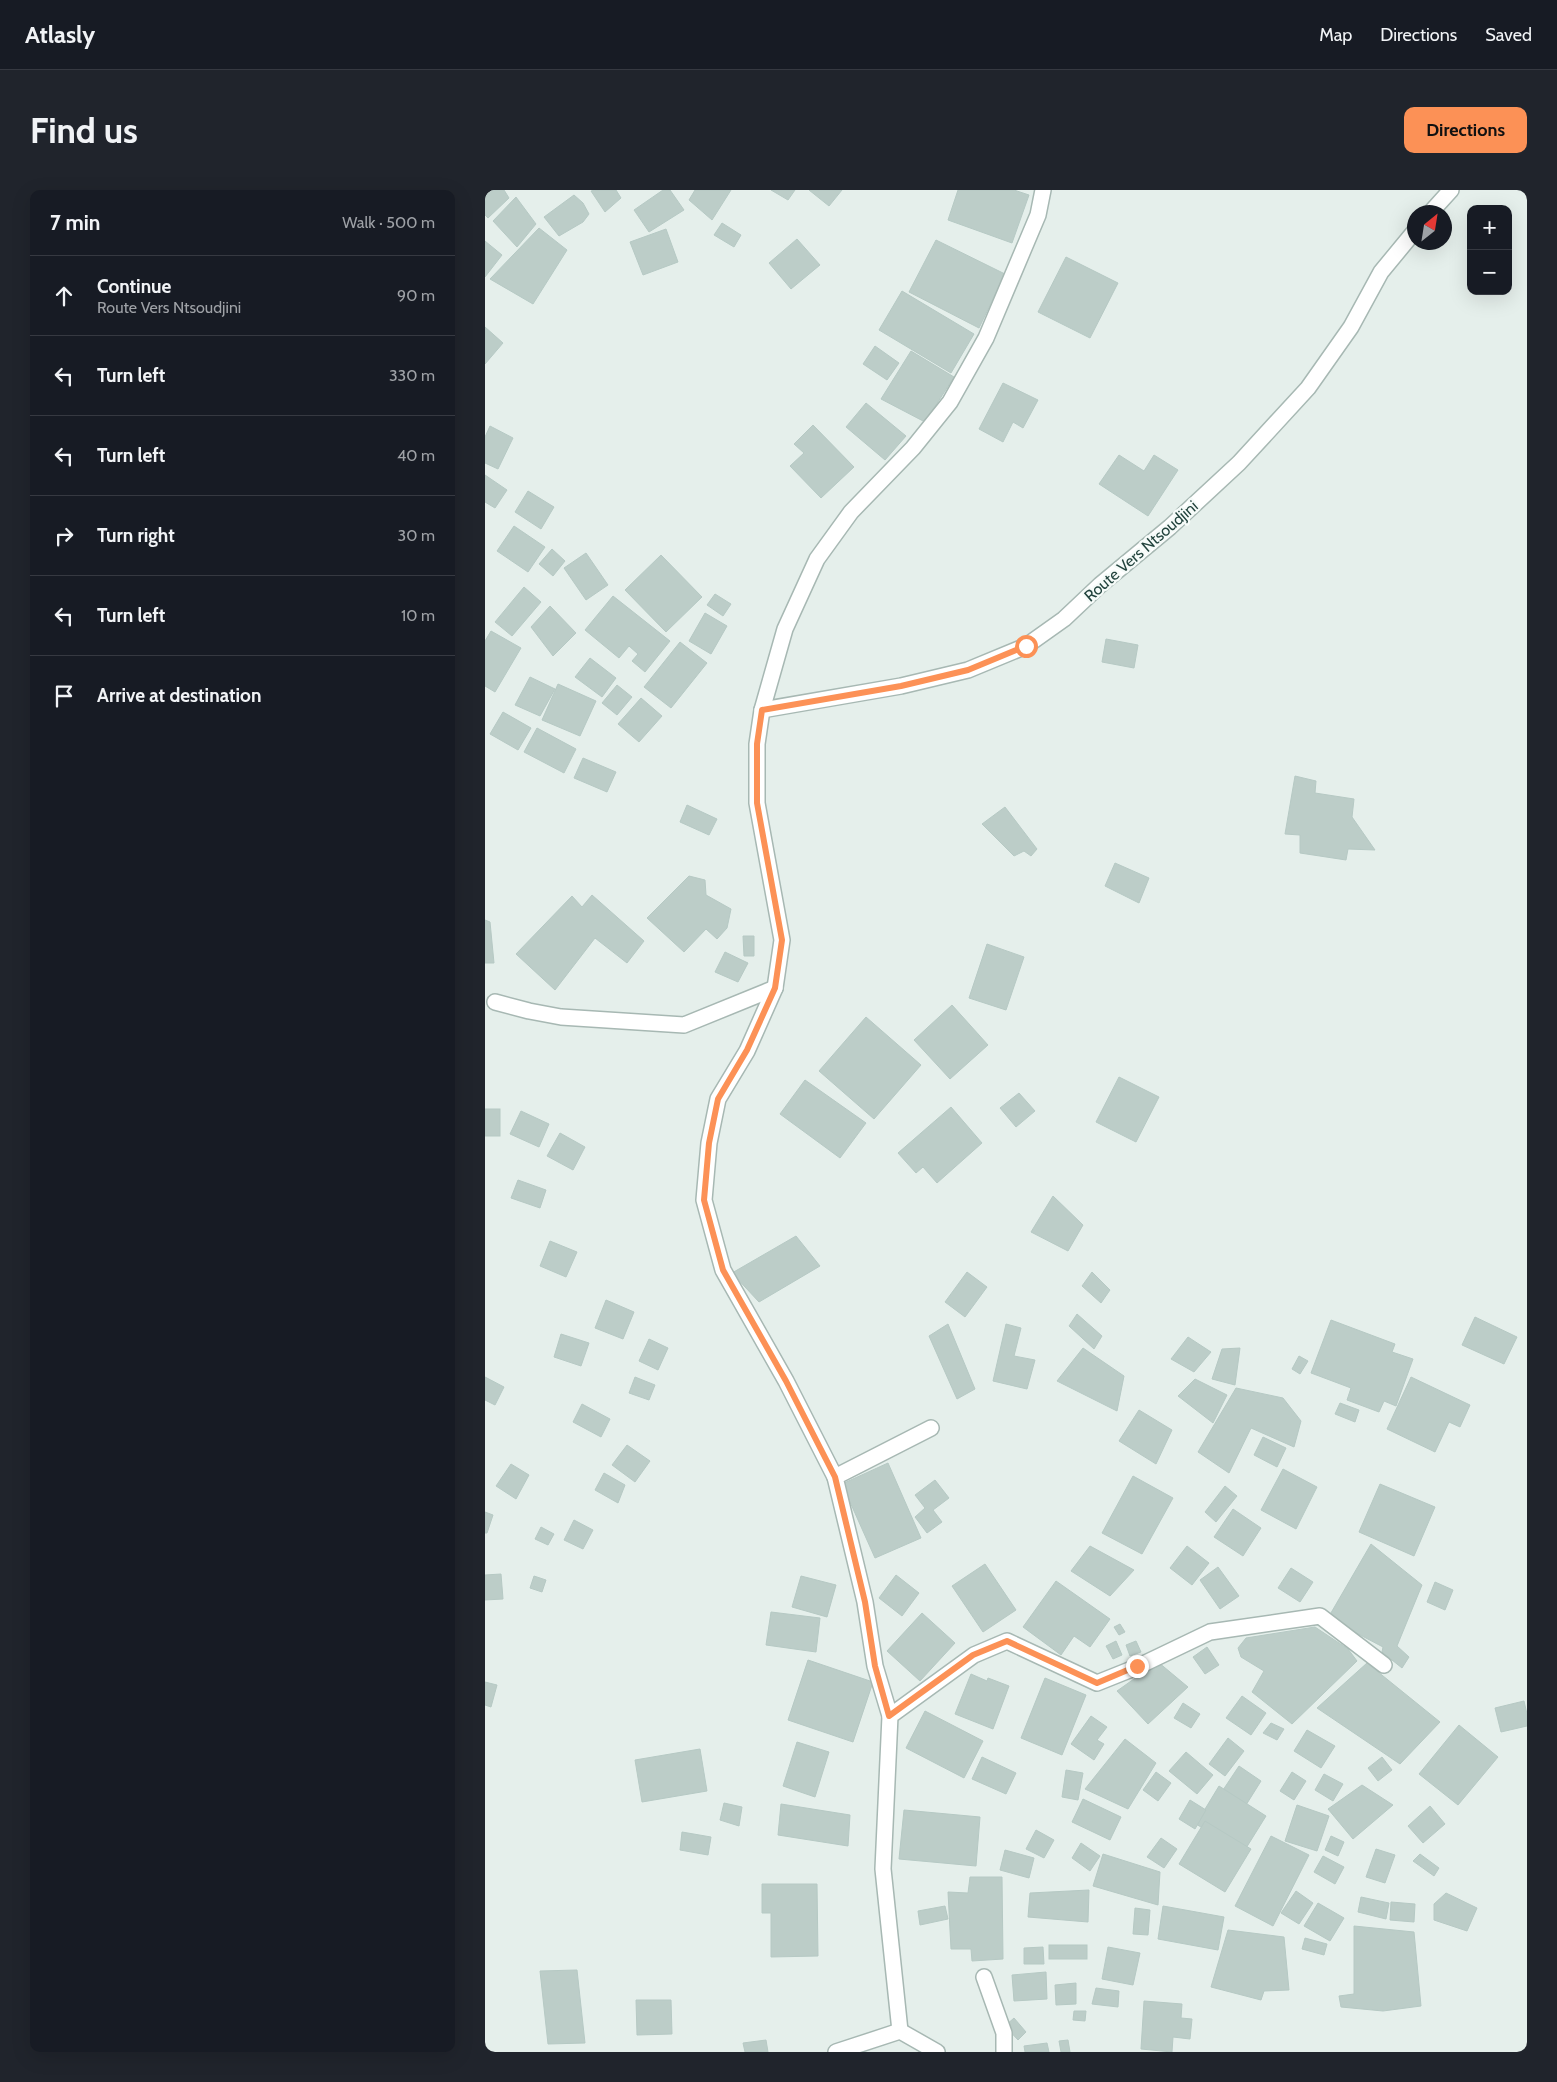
<!DOCTYPE html>
<html lang="en">
<head>
<meta charset="utf-8">
<style>
	:root { --surface:#171b24; --page:#20242c; --text:#f1f3f6; --muted:#9ea1a6; --line:#363941; --accent:#fc9156 }
	body { margin:0; font-family:Cabin,sans-serif; background:var(--page); color:var(--text) }
	.controls { position:absolute; right:15px; top:15px; display:grid; overflow:hidden; border-radius:10px; box-shadow:0 5px 20px #0002 }
	.controls button { width:45px; height:45px; display:grid; place-items:center; padding:0; border:0; border-bottom:1px solid var(--line); background:var(--surface); color:var(--text); font:25px sans-serif }
	.compass { position:absolute; left:922px; top:15px; width:45px; height:45px; border-radius:50%; background:var(--surface); box-shadow:0 5px 20px #0002; rotate:30deg }
	.stop { position:absolute; width:15px; height:15px; margin:-11px; border:4px solid #fc9156; border-radius:50%; background:#fff }
	.stop.end { background:#fc9156; border-color:#fff; box-shadow:0 1px 5px #0008 }
	.list { margin:0; padding:0; list-style:none }
	h2 { display:flex; justify-content:space-between; align-items:center; height:65px; margin:0; padding:0 20px; font-size:21px }
	h2 small { font-size:16px; font-weight:400; color:var(--muted) }
	.list li { display:grid; grid-template-columns:32px 1fr auto; gap:15px; align-items:center; box-sizing:border-box; height:80px; padding:0 20px; border-top:1px solid var(--line) }
	.list b { display:block; font-size:19px; white-space:nowrap }
	.list p { margin:0; font-size:16px; white-space:nowrap; color:var(--muted) }
	.list em { font-size:16px; font-style:normal; color:var(--muted) }
	.icon { flex:none; width:28px; height:28px; fill:none; stroke:currentColor; stroke-width:2; stroke-linecap:round; stroke-linejoin:round }
	.map { position:relative; flex:none; width:1042px; height:1862px; overflow:hidden; border-radius:10px }
	header { display:flex; align-items:center; gap:30px; box-sizing:border-box; height:70px; padding:0 25px; background:var(--surface); border-bottom:1px solid var(--line) }
	header strong { font-size:24px }
	nav { display:flex; gap:28px; margin-inline-start:auto; font-size:18px }
	.intro { display:flex; align-items:center; justify-content:space-between; box-sizing:border-box; height:120px; padding:0 30px }
	h1 { margin:0; font-size:35px }
	.button { padding:12px 22px; border-radius:10px; background:var(--accent); color:#111; font-size:18px; font-weight:700 }
	main { display:flex; gap:30px; padding:0 30px }
	aside { flex:1; background:var(--surface); border-radius:10px; box-shadow:0 5px 20px #0002 }
	.map>svg:first-child { display:block }
</style>
</head>
<body>
<header>
<strong>Atlasly</strong>
<nav><a>Map</a><a>Directions</a><a>Saved</a></nav>
</header>
<div class="intro"><h1>Find us</h1><a class="button">Directions</a></div>
<main>
<aside>
<h2>7 min<small>Walk · 500 m</small></h2>
<ul class="list">
<li><svg class="icon" aria-label="ahead" viewBox="0 0 24 24"><path d="M12 20V5M6 11l6-6 6 6"/></svg><div><b>Continue</b><p>Route Vers Ntsoudjini</p></div><em>90 m</em></li>
<li><svg class="icon" aria-label="left" viewBox="0 0 24 24"><path d="M17 20v-9H6M10 6l-5 5 5 5"/></svg><div><b>Turn left</b></div><em>330 m</em></li>
<li><svg class="icon" aria-label="left" viewBox="0 0 24 24"><path d="M17 20v-9H6M10 6l-5 5 5 5"/></svg><div><b>Turn left</b></div><em>40 m</em></li>
<li><svg class="icon" aria-label="right" viewBox="0 0 24 24"><path d="M7 20v-9h11M14 6l5 5-5 5"/></svg><div><b>Turn right</b></div><em>30 m</em></li>
<li><svg class="icon" aria-label="left" viewBox="0 0 24 24"><path d="M17 20v-9H6M10 6l-5 5 5 5"/></svg><div><b>Turn left</b></div><em>10 m</em></li>
<li><svg class="icon" aria-label="arrive" viewBox="0 0 24 24"><path d="M6 21V4h12l-3 4 3 4H6"/></svg><div><b>Arrive at destination</b></div></li>
</ul>
</aside>
<div class="map">
<svg width="1042" height="1862" viewBox="0 0 1042 1862">
	<rect width="100%" height="100%" fill="#e5efeb"/>
	<g fill="#bccdc8" stroke="#b6c9c4">
		<path d="M1 0H19L24 8 3 28 0 25Z"/>
		<path d="M110 0H131L136 8 120 22 106 1Z"/>
		<path d="M178 0H185L199 20 164 42 149 20Z"/>
		<path d="M210 0H246L227 30 204 10Z"/>
		<path d="M286 0H310L303 10Z"/>
		<path d="M324 0H357L344 16Z"/>
		<path d="M473 0H529L544 5 527 53 463 30Z"/>
		<path d="M89 5 98 13 104 24 98 32 74 46 59 27Z"/>
		<path d="M31 7 51 34 32 57 8 31Z"/>
		<path d="M237 33 256 45 249 57 229 45Z"/>
		<path d="M54 38 82 60 48 114 5 89Z"/>
		<path d="M181 39 193 72 158 85 145 52Z"/>
		<path d="M312 49 335 75 306 99 284 73Z"/>
		<path d="M451 50 520 84 494 138 424 102Z"/>
		<path d="M0 51 17 65 0 87Z"/>
		<path d="M581 67 633 93 605 148 553 122Z"/>
		<path d="M417 101 489 144 466 183 394 140Z"/>
		<path d="M0 137 18 153 0 174Z"/>
		<path d="M390 156 414 173 402 190 378 174Z"/>
		<path d="M426 161 469 187 440 232 396 209Z"/>
		<path d="M518 193 553 210 538 238 528 232 518 252 494 239Z"/>
		<path d="M381 213 421 246 400 270 361 237Z"/>
		<path d="M328 235 369 277 336 308 305 276 319 263 309 254Z"/>
		<path d="M5 236 28 248 13 279 0 273V247Z"/>
		<path d="M634 265 659 281 669 265 693 280 663 326 614 294Z"/>
		<path d="M0 285 22 300 10 318 0 312Z"/>
		<path d="M43 301 69 317 56 339 30 322Z"/>
		<path d="M29 336 60 357 43 382 12 361Z"/>
		<path d="M67 359 80 371 68 386 54 374Z"/>
		<path d="M101 363 123 395 101 410 79 378Z"/>
		<path d="M176 365 217 407 181 442 140 400Z"/>
		<path d="M39 397 56 412 27 446 10 432Z"/>
		<path d="M230 404 246 414 238 426 222 415Z"/>
		<path d="M128 406 185 451 160 482 147 471 153 464 144 456 134 468 100 440Z"/>
		<path d="M65 416 91 443 68 466 46 437Z"/>
		<path d="M220 423 242 436 226 464 204 451Z"/>
		<path d="M6 441 36 458 10 502 0 496V451Z"/>
		<path d="M621 449 653 455 649 478 617 472Z"/>
		<path d="M195 452 222 473 186 518 159 497Z"/>
		<path d="M105 468 131 488 117 507 90 487Z"/>
		<path d="M45 487 70 499 55 526 30 515Z"/>
		<path d="M73 494 111 511 95 546 57 530Z"/>
		<path d="M132 495 147 507 132 525 117 513Z"/>
		<path d="M156 508 177 526 154 552 133 534Z"/>
		<path d="M18 522 46 538 33 560 5 544Z"/>
		<path d="M52 538 91 559 79 583 39 562Z"/>
		<path d="M98 568 131 582 122 602 89 588Z"/>
		<path d="M810 586 831 591 830 603 869 609 867 627 890 660 863 659 861 670 815 663V645L800 644Z"/>
		<path d="M202 615 232 629 224 645 195 632Z"/>
		<path d="M520 617 552 659 546 666 539 661 529 666 497 634Z"/>
		<path d="M630 673 664 688 654 713 620 696Z"/>
		<path d="M204 686 220 690 221 705 246 719 242 738 232 749 221 739 199 762 162 728Z"/>
		<path d="M107 705 159 751 142 773 110 748 70 800 31 764 87 706 97 717Z"/>
		<path d="M0 730 5 732 9 773H0Z"/>
		<path d="M258 746H269V766H259Z"/>
		<path d="M502 754 539 767 521 820 484 808Z"/>
		<path d="M240 762 263 773 253 792 230 782Z"/>
		<path d="M467 815 503 855 465 889 429 850Z"/>
		<path d="M381 827 436 875 389 929 334 881Z"/>
		<path d="M634 887 674 907 651 952 611 932Z"/>
		<path d="M320 890 381 933 355 968 295 924Z"/>
		<path d="M534 903 550 921 531 937 515 918Z"/>
		<path d="M466 917 497 953 452 993 438 977 431 983 413 963Z"/>
		<rect x="0" y="919" width="15" height="27"/>
		<path d="M36 921 64 934 54 957 25 944Z"/>
		<path d="M75 943 100 957 88 980 62 966Z"/>
		<path d="M33 990 61 1000 55 1018 26 1008Z"/>
		<path d="M568 1006 598 1035 583 1061 546 1042Z"/>
		<path d="M311 1046 335 1076 274 1112 247 1083Z"/>
		<path d="M65 1051 92 1062 81 1087 55 1076Z"/>
		<path d="M482 1082 502 1097 480 1127 460 1112Z"/>
		<path d="M607 1082 625 1100 616 1113 597 1096Z"/>
		<path d="M121 1110 149 1122 138 1149 110 1138Z"/>
		<path d="M592 1124 617 1146 609 1159 584 1136Z"/>
		<path d="M990 1127 1032 1147 1019 1174 977 1155Z"/>
		<path d="M846 1130 910 1154 907 1162 928 1169 911 1216 899 1211 894 1222 862 1210 866 1198 826 1183Z"/>
		<path d="M463 1134 490 1199 472 1209 444 1146Z"/>
		<path d="M521 1134 536 1138 529 1166 550 1170 542 1199 508 1191Z"/>
		<path d="M76 1144 104 1153 96 1176 69 1167Z"/>
		<path d="M703 1147 726 1162 709 1182 686 1169Z"/>
		<path d="M164 1149 183 1158 173 1180 154 1171Z"/>
		<path d="M598 1158 639 1186 632 1221 572 1191Z"/>
		<path d="M755 1158 750 1195 727 1189 737 1159Z"/>
		<path d="M814 1166 823 1171 815 1184 807 1179Z"/>
		<path d="M0 1187 19 1197 10 1215 0 1210Z"/>
		<path d="M150 1187 170 1195 164 1210 144 1203Z"/>
		<path d="M926 1187 985 1215 975 1237 964 1232 950 1262 902 1239Z"/>
		<path d="M710 1189 742 1205 728 1233 693 1206Z"/>
		<path d="M751 1198 798 1208 816 1231 809 1257 766 1238 744 1283 713 1262Z"/>
		<path d="M855 1213 874 1220 870 1232 850 1224Z"/>
		<path d="M97 1214 125 1229 116 1247 88 1232Z"/>
		<path d="M654 1220 687 1240 671 1274 634 1251Z"/>
		<path d="M778 1247 801 1258 792 1277 769 1265Z"/>
		<path d="M142 1255 165 1271 150 1292 127 1275Z"/>
		<path d="M403 1273 436 1348 390 1368 357 1294Z"/>
		<path d="M26 1274 44 1285 31 1309 11 1296Z"/>
		<path d="M798 1279 832 1297 811 1339 776 1320Z"/>
		<path d="M119 1283 140 1295 133 1313 110 1300Z"/>
		<path d="M648 1286 688 1308 657 1364 617 1343Z"/>
		<path d="M450 1290 464 1308 448 1320 457 1332 442 1343 430 1327 440 1318 430 1305Z"/>
		<path d="M895 1294 950 1317 929 1366 874 1342Z"/>
		<path d="M740 1296 752 1306 731 1332 720 1322Z"/>
		<path d="M748 1319 776 1338 758 1366 729 1347Z"/>
		<path d="M0 1322 8 1325 2 1343H0Z"/>
		<path d="M89 1330 108 1340 98 1359 79 1350Z"/>
		<path d="M56 1337 69 1344 63 1355 50 1349Z"/>
		<path d="M886 1354 937 1395 912 1456 924 1467 917 1478 897 1462 898 1457 843 1428Z"/>
		<path d="M605 1356 649 1380 625 1406 586 1381Z"/>
		<path d="M702 1356 724 1373 707 1395 685 1378Z"/>
		<path d="M500 1374 531 1420 498 1442 467 1396Z"/>
		<path d="M733 1377 754 1406 735 1419 715 1390Z"/>
		<path d="M806 1378 828 1392 815 1412 793 1398Z"/>
		<path d="M16 1384 18 1409 0 1410V1385Z"/>
		<path d="M411 1385 434 1403 417 1426 394 1408Z"/>
		<path d="M49 1386 61 1390 57 1402 45 1398Z"/>
		<path d="M316 1386 351 1395 342 1427 307 1417Z"/>
		<path d="M571 1391 625 1429 605 1457 589 1446 576 1465 538 1437Z"/>
		<path d="M950 1392 968 1400 960 1420 942 1412Z"/>
		<path d="M286 1422 335 1428 331 1462 281 1455Z"/>
		<path d="M437 1423 470 1453 435 1491 402 1461Z"/>
		<path d="M635 1434 640 1442 634 1445 629 1437Z"/>
		<path d="M830 1437 863 1459 872 1471 807 1534 767 1502 779 1481 756 1467 753 1458 761 1448Z"/>
		<path d="M631 1451 637 1465 628 1469 621 1456Z"/>
		<path d="M651 1451 656 1462 645 1466 641 1455Z"/>
		<path d="M722 1457 734 1475 720 1484 708 1467Z"/>
		<path d="M323 1470 388 1492 368 1552 303 1530Z"/>
		<path d="M673 1472 703 1497 663 1534 632 1501Z"/>
		<path d="M882 1473 955 1532 915 1574 832 1518Z"/>
		<path d="M486 1484 502 1491 503 1488 524 1496 508 1539 470 1524Z"/>
		<path d="M560 1488 601 1505 577 1565 536 1548Z"/>
		<path d="M0 1492 12 1495 6 1517 0 1515Z"/>
		<path d="M757 1506 781 1523 766 1545 741 1528Z"/>
		<path d="M1039 1511 1042 1524V1536L1016 1542 1010 1518Z"/>
		<path d="M698 1513 715 1524 706 1538 689 1528Z"/>
		<path d="M440 1521 498 1551 479 1588 421 1558Z"/>
		<path d="M606 1526 622 1537 612 1550 619 1554 609 1570 586 1554Z"/>
		<path d="M786 1533 799 1539 792 1550 778 1543Z"/>
		<path d="M974 1535 1013 1567 973 1615 934 1584Z"/>
		<path d="M822 1540 850 1556 836 1578 809 1561Z"/>
		<path d="M743 1548 759 1561 740 1586 724 1574Z"/>
		<path d="M640 1549 671 1573 643 1619 600 1599Z"/>
		<path d="M312 1552 344 1562 330 1607 298 1596Z"/>
		<path d="M215 1559 222 1601 157 1612 150 1570Z"/>
		<path d="M701 1562 728 1585 712 1604 684 1581Z"/>
		<path d="M497 1567 531 1583 521 1604 487 1589Z"/>
		<path d="M897 1567 907 1580 893 1591 883 1578Z"/>
		<path d="M754 1576 776 1591 761 1615 738 1600Z"/>
		<path d="M581 1580 598 1583 593 1610 577 1607Z"/>
		<path d="M671 1582 686 1593 673 1611 658 1600Z"/>
		<path d="M807 1582 821 1591 809 1610 795 1601Z"/>
		<path d="M839 1584 858 1594 848 1611 830 1600Z"/>
		<path d="M877 1595 908 1615 868 1649 843 1619Z"/>
		<path d="M734 1596 781 1626 758 1663 711 1634Z"/>
		<path d="M598 1609 636 1627 625 1650 587 1632Z"/>
		<path d="M705 1610 721 1620 710 1639 694 1629Z"/>
		<path d="M239 1613 257 1617 254 1636 235 1630Z"/>
		<path d="M296 1614 365 1625 363 1656 293 1645Z"/>
		<path d="M812 1615 844 1626 832 1661 800 1651Z"/>
		<path d="M945 1616 960 1634 938 1653 923 1636Z"/>
		<path d="M419 1620 495 1627 491 1676 414 1669Z"/>
		<path d="M720 1631 766 1659 740 1702 694 1674Z"/>
		<path d="M551 1640 569 1650 559 1668 541 1659Z"/>
		<path d="M197 1642 226 1647 223 1665 195 1660Z"/>
		<path d="M786 1646 824 1665 788 1736 750 1716Z"/>
		<path d="M846 1646 859 1652 853 1666 840 1660Z"/>
		<path d="M676 1648 692 1659 679 1678 662 1667Z"/>
		<path d="M596 1653 615 1666 605 1681 587 1668Z"/>
		<path d="M891 1659 910 1665 900 1693 881 1687Z"/>
		<path d="M520 1660 549 1668 544 1688 515 1680Z"/>
		<path d="M618 1664 675 1682 673 1715 608 1696Z"/>
		<path d="M935 1664 954 1678 949 1686 928 1671Z"/>
		<path d="M838 1666 859 1677 850 1694 829 1682Z"/>
		<path d="M485 1687H517L518 1769 487 1771 486 1759H466L463 1702 483 1703Z"/>
		<path d="M277 1694H332L333 1766 286 1767V1723H277Z"/>
		<path d="M604 1700 603 1732 543 1727 545 1703Z"/>
		<path d="M811 1701 828 1713 814 1734 796 1723Z"/>
		<path d="M961 1703 992 1718 982 1741 949 1730V1714Z"/>
		<path d="M876 1707 904 1713 901 1729 873 1722Z"/>
		<path d="M906 1712 930 1714 929 1732 905 1730Z"/>
		<path d="M833 1713 859 1728 845 1751 819 1736Z"/>
		<path d="M460 1716 463 1729 435 1735 433 1721Z"/>
		<path d="M678 1716 739 1727 733 1760 673 1749Z"/>
		<path d="M650 1718 665 1720 663 1745 648 1744Z"/>
		<path d="M869 1736 929 1742 936 1816 898 1821 856 1817 854 1806 869 1804Z"/>
		<path d="M743 1740 799 1747 804 1800 779 1801 776 1810 726 1797Z"/>
		<path d="M820 1748 842 1754 839 1765 817 1759Z"/>
		<rect x="564" y="1755" width="38" height="14"/>
		<path d="M558 1757 559 1774H539V1758Z"/>
		<path d="M623 1757 655 1763 648 1795 617 1789Z"/>
		<path d="M92 1780 100 1853 63 1854 55 1781Z"/>
		<path d="M561 1782 562 1809 529 1811 527 1785Z"/>
		<path d="M591 1793V1814L571 1815 570 1795Z"/>
		<path d="M611 1798 634 1801 633 1817 607 1814Z"/>
		<path d="M151 1810H186L187 1844 152 1845Z"/>
		<path d="M659 1811 697 1814 696 1828 707 1829 705 1849 688 1847 687 1862 656 1859Z"/>
		<path d="M589 1821H601L600 1831 588 1830Z"/>
		<path d="M529 1828 541 1842 533 1850 520 1836Z"/>
		<path d="M281 1850 283 1862H260L258 1853Z"/>
		<path d="M583 1850 585 1862H576L574 1851Z"/>
		<path d="M562 1853 564 1862H540L539 1856Z"/>
	</g>
	<g fill="none" stroke-linecap="round" stroke-linejoin="round">
		<defs>
			<g id="minor">
				<path d="M946 22 966 0"/>
				<path d="M277 520 416 496 483 480 541 456 579 429 615 395 685 337 754 273 823 198 866 137 896 82 929 42"/>
				<path d="M10 812 44 821 76 827 199 835 290 798"/>
				<path d="M350 1287 301 1191 238 1080 219 1010 224 953 233 909 262 861 290 798 297 750 272 613V554L277 520 300 439 332 369 366 322 428 258 465 212 501 148 553 25 558 0"/>
				<path d="M405 1526 390 1476 380 1412 350 1287 446 1238"/>
				<path d="M499 1787 519 1843V1862"/>
				<path d="M415 1841 398 1679 405 1526 489 1465 522 1451 612 1493 652 1477 725 1442 835 1426 899 1475"/>
				<path d="M351 1862 415 1841 452 1862"/>
			</g>
		</defs>
		<use href="#minor" stroke="#a7b8b3" stroke-width="18"/>
		<use href="#minor" stroke="#fff" stroke-width="15"/>
	</g>
	<g fill="none" stroke-linecap="round" stroke-linejoin="round">
		<path stroke="#fc9156" stroke-width="6" d="M541 456 483 480 416 496 277 520 272 554V613L297 750 290 798 262 860 233 909 224 953 219 1010 238 1080 301 1191 350 1287 380 1412 390 1476 404 1526 488 1465 522 1451 612 1493 652 1476"/>
	</g>
	<g text-anchor="middle" dominant-baseline="central" stroke-width="4.5" stroke-linejoin="round" paint-order="stroke">
		<g font-size="16" fill="#22433d" stroke="#f6fbf9">
			<text transform="translate(656 361) rotate(-41)">Route Vers Ntsoudjini</text>
		</g>
	</g>
</svg>
<div class="controls">
<button>+</button>
<button>−</button>
</div>
<svg class="compass" viewBox="-18 -18 36 36"><path d="M0-13l5 13h-10z" fill="#e53935"/><path d="M0 13l5-13h-10z" fill="#9ea1a6"/></svg>
<div class="stop" style="left:541px;top:456px"></div>
<div class="stop end" style="left:652px;top:1476px"></div>
</div>
</main>
</body>
</html>
